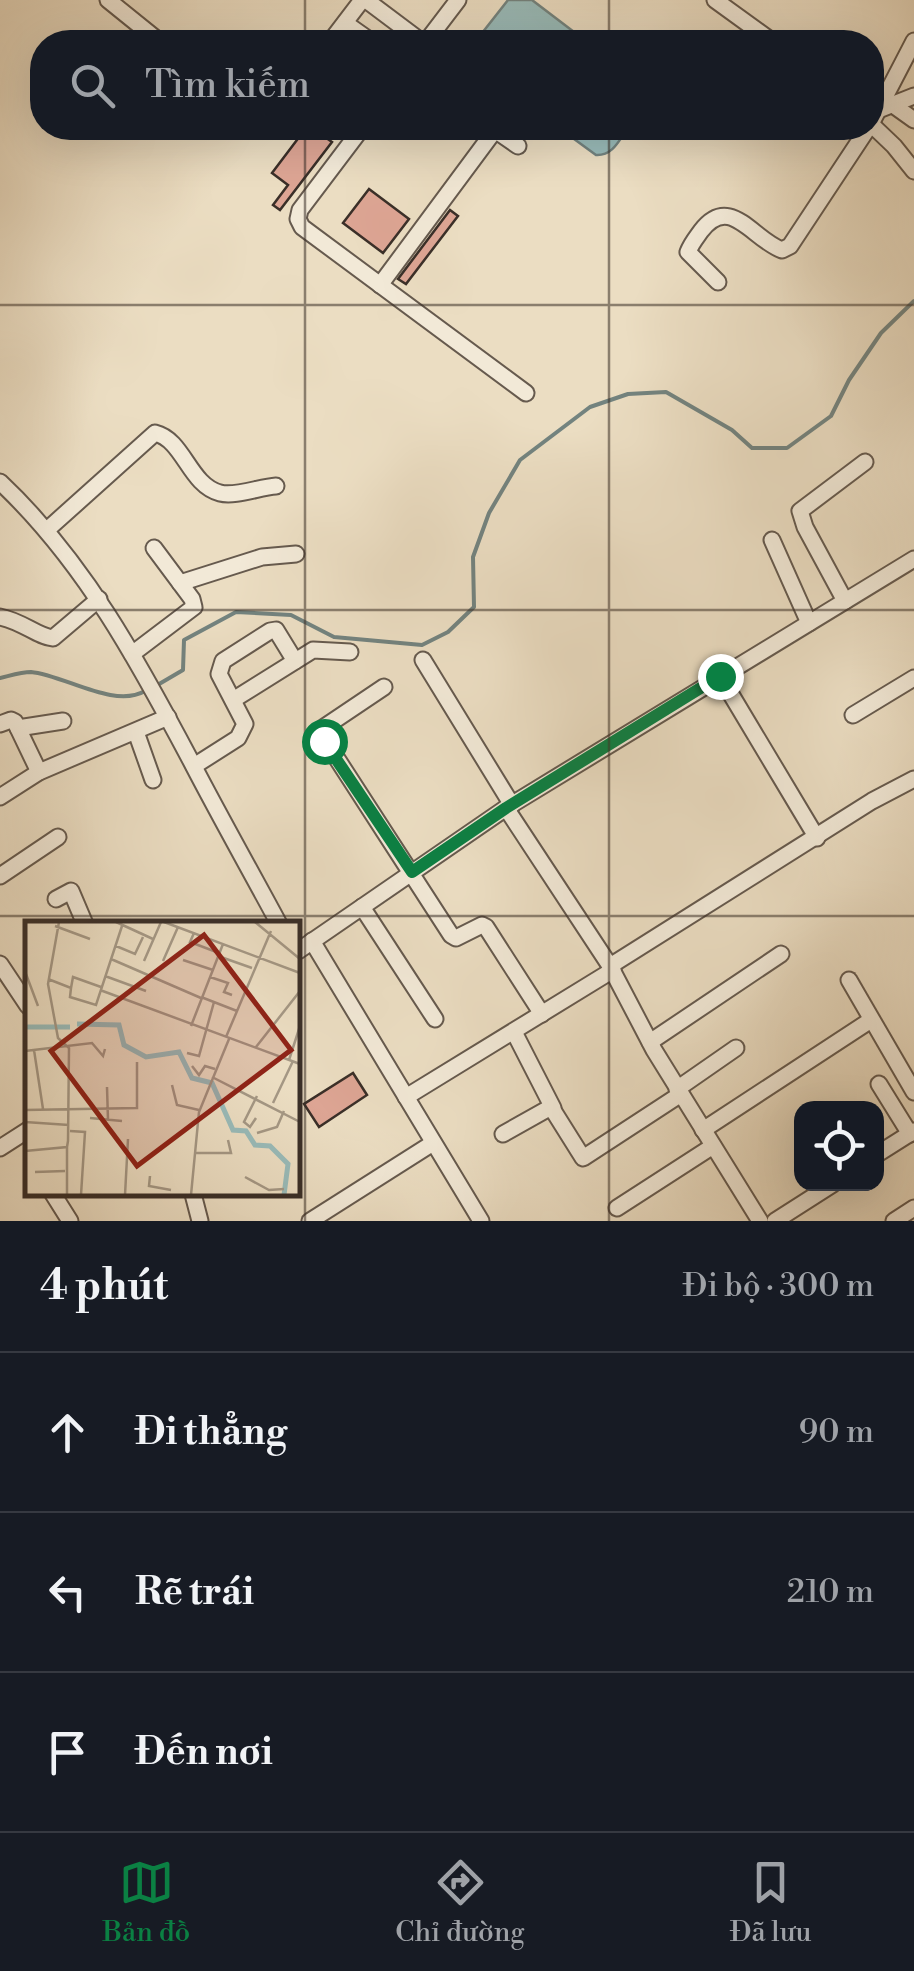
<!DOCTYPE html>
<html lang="vi">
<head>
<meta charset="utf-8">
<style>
	:root { --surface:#171b24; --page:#20242c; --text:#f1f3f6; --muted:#9ea1a6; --line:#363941; --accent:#0b8043 }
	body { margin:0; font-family:"Libre Bodoni",serif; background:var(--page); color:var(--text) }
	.controls { position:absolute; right:30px; bottom:30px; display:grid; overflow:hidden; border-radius:20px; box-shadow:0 10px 40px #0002 }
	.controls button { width:90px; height:90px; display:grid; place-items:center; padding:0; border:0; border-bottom:2px solid var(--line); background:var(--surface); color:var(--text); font:50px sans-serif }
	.stop { position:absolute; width:30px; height:30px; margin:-22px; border:8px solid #0b8043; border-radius:50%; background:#fff }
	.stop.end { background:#0b8043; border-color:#fff; box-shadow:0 2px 10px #0008 }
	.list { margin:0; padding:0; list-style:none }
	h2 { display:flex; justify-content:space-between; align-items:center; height:130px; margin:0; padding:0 40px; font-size:42px }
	h2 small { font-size:32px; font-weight:400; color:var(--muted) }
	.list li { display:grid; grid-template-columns:65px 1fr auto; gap:30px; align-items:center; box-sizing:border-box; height:160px; padding:0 40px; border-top:2px solid var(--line) }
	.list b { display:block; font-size:38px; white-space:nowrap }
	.list em { font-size:32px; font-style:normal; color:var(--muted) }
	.icon { flex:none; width:55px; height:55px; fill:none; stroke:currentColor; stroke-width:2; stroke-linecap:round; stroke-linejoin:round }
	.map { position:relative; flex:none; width:914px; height:1221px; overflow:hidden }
	.search { position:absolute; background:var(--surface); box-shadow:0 10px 40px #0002; left:30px; right:30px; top:30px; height:110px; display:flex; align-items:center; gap:25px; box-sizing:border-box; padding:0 35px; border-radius:40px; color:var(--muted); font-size:38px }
	.sheet { height:610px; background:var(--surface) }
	nav { display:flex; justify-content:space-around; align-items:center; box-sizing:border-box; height:140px; border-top:2px solid var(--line); background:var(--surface); font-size:28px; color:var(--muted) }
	nav a { display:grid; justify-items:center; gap:5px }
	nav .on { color:var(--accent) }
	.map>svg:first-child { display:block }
</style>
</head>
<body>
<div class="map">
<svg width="914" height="1221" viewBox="0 0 914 1221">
	<rect width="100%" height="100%" fill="#ebddc2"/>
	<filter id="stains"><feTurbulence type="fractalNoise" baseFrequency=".002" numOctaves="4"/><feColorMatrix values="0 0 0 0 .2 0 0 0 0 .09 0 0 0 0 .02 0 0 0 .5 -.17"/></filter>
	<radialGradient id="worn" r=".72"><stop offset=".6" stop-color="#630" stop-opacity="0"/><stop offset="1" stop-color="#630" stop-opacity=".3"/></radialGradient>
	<g fill="#99bbb9" stroke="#73837f" stroke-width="2.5">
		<path d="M508 0H532L578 35H601L614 42H475Z"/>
		<path d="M559 128H628C619 140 613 156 596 155Z"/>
	</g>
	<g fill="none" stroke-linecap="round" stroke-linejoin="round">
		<g stroke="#73837f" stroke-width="4">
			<path d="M0 678C9 676 21 672 31 672 64 675 114 709 145 691"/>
			<path d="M154 687 183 670 184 640 236 612 291 615 334 637 422 645 448 632 474 607 473 557 489 513 520 460 590 407 628 394 666 392 732 430 752 448H787L831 416 849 380 881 333 914 301"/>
		</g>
	</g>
	<g fill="#dda594" stroke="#3a2f28" stroke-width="2.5">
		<path d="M306 128H312L332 142 280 210 273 205 288 185 272 173Z"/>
		<path d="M369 189 409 219 383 253 343 223Z"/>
		<path d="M450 210 458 216 406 284 398 279Z"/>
		<path d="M353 1073 367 1095 319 1127 304 1104Z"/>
	</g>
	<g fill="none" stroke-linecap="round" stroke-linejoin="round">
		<defs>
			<g id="minor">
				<path d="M108 0 160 42"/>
				<path d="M366 0 422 42"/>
				<path d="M715 0 773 42"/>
				<path d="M345 23 372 42"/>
				<path d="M330 42 362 0"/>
				<path d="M426 42 458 0"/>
				<path d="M893 105 914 120"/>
				<path d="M876 111 914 96"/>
				<path d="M872 122 914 41"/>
				<path d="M872 125 894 146 914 171"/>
				<path d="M362 128 300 210 298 219 302 227 526 393"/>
				<path d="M492 128 518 146"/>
				<path d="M718 282 688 252C691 244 696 238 701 231 730 193 752 239 782 250L790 246 868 128"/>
				<path d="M380 285 495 130"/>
				<path d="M0 482C84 561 138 661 192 763 220 817 250 870 279 924"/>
				<path d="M48 529 155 433C184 440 189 485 220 493 235 497 260 487 276 486"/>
				<path d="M772 540 809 623"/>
				<path d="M180 583 262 557 296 554"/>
				<path d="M845 601 805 527 800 511 865 462"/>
				<path d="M0 617C22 621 38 637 53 638L99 599"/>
				<path d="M132 654 194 607 192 599 154 548"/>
				<path d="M423 660 512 805"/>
				<path d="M720 676 817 838"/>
				<path d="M384 687 323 728 321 734 451 935 456 938 482 925 486 927 542 1014"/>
				<path d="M233 700 313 650 350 652"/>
				<path d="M853 715 914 678"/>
				<path d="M0 724 11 720 15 722 39 772"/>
				<path d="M18 728 63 721"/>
				<path d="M136 732 153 780"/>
				<path d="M194 766 238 738 245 724 219 674 223 661 270 631 276 630 295 661"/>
				<path d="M0 797 39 772 168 717"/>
				<path d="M506 808 610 966 654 1050 760 1221"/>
				<path d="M0 876 58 837"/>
				<path d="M56 899 71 891 85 924"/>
				<path d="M362 907 435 1019"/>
				<path d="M312 941 481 1221"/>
				<path d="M298 951 506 808 914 559"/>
				<path d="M0 964 28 1006"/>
				<path d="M610 966 872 801 914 779"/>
				<path d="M849 980 914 1092"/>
				<path d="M514 1032 553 1108"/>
				<path d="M650 1042 781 954"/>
				<path d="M879 1084 910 1134"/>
				<path d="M677 1089 736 1048"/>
				<path d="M406 1097 613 970"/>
				<path d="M703 1130 871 1020"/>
				<path d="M503 1134 551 1107 583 1158 681 1094"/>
				<path d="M0 1148 28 1130"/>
				<path d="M876 1155 914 1131"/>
				<path d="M53 1194 70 1221"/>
				<path d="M193 1194 200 1221"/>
				<path d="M617 1208 713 1146"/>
				<path d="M310 1221 433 1143"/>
				<path d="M775 1221 833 1184"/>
				<path d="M894 1221 914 1208"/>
			</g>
		</defs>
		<use href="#minor" stroke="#665a4e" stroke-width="19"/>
		<use href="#minor" stroke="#f2e9d7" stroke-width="15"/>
	</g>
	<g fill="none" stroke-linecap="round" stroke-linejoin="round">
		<path stroke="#0b8043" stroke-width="12" d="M324 741 412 872 506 808 720 676"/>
	</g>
	<path fill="none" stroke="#3a2f28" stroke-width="2.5" stroke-opacity="0.55" d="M305 0V42M609 0V42M305 128V1221M609 128V1221M0 305H914M0 610H914M0 916H914"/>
	<g transform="translate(25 921)">
		<rect width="275" height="275" fill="#ebddc2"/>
		<path fill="none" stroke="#99bbb9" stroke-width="5" d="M52 103 94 104 99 124 121 136 154 131 167 157 187 162 208 209 221 210 230 224 245 225 263 243 259 274M0 106H45"/>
		<path fill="none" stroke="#a49784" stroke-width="2.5" d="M91 1 128 18M139 1 275 52M230 1 275 38M30 5 65 18M169 12 165 21 194 32M91 25 110 33 118 16M193 35 227 47M86 38 176 77M158 39 188 49M119 40 136 1M138 40 153 6M1 53 13 85M80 55 121 70M185 56 203 62 199 71 207 74M23 58 46 67 48 56 76 66M46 67 45 76 71 84 97 5M75 69 275 143M176 76 212 90M166 105 198 23M201 116 246 10M231 126 275 70M9 129 18 188M0 130 67 122 78 135 80 128M162 132 174 135 189 81M264 139 275 105M167 145 174 154 180 145 190 148M187 156 275 201M147 164 152 184 174 189M82 166 83 199M248 182 268 140M0 189 112 187V141M65 197 97 200M231 197 225 206 219 201 232 175M0 201 44 204M45 210 60 211 56 274M232 212 252 206 259 190M42 226V274M0 230 42 226 43 220 44 127 33 117 23 63 34 1M170 232H206L203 219M10 251 40 250M125 255 124 265 146 269M220 256 244 269 259 268M100 274 103 218M166 274 174 191 204 118"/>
		<path fill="#8f2418" fill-opacity="0.15" stroke="#8f2418" stroke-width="5" d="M179 14 266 129 112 245 26 130Z"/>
		<rect width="275" height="275" fill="none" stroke="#3a2f28" stroke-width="5"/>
	</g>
	<rect width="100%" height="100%" filter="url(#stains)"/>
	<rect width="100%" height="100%" fill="url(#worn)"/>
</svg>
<div class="controls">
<button><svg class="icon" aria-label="locate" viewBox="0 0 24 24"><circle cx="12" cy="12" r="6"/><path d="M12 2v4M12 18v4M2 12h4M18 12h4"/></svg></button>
</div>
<div class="stop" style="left:324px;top:741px"></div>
<div class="stop end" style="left:720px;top:676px"></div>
<div class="search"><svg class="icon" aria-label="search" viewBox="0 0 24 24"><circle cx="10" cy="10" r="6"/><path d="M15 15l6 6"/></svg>Tìm kiếm</div>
</div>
<section class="sheet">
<h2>4 phút<small>Đi bộ · 300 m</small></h2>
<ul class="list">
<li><svg class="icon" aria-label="ahead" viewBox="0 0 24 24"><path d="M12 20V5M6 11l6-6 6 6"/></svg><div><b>Đi thẳng</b></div><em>90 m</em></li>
<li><svg class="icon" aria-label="left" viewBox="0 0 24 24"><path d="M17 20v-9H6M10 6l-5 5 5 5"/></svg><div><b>Rẽ trái</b></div><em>210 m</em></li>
<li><svg class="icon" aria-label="arrive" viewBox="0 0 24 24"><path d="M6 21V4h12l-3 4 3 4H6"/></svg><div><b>Đến nơi</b></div></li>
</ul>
</section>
<nav>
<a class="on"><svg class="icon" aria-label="map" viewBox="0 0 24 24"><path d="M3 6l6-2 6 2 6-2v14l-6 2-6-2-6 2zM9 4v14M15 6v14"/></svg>Bản đồ</a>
<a><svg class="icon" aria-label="directions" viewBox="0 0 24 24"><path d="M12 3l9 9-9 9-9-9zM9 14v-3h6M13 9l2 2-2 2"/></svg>Chỉ đường</a>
<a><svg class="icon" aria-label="saved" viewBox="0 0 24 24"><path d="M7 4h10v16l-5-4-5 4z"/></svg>Đã lưu</a>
</nav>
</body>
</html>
